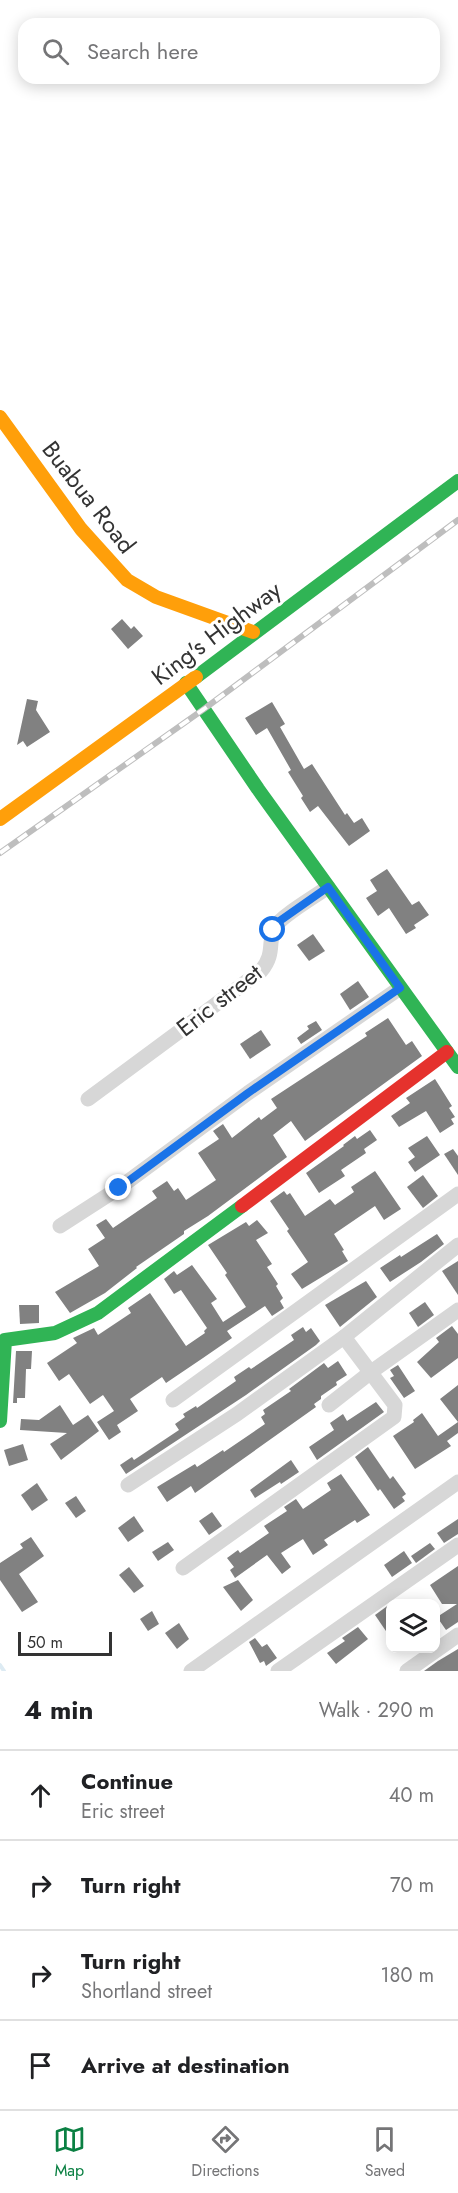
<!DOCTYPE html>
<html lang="en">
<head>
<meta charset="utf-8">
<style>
	:root { --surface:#fff; --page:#f2f2f2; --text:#202124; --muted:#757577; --line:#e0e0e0; --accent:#0b8043 }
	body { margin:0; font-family:Jost,sans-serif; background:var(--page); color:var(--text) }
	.controls { position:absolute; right:18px; bottom:18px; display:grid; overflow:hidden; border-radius:12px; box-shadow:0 3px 15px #0003 }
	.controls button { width:54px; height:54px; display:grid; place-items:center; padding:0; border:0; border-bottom:2px solid var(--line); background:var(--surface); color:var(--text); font:30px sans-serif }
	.scale { position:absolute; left:18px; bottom:15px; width:94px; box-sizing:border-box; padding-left:6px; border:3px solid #333; border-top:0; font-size:16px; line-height:21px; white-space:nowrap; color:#333; -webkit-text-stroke:4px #fff; paint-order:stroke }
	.stop { position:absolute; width:18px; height:18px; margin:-14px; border:4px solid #1a73e8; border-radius:50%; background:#fff }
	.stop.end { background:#1a73e8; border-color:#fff; box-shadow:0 2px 6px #0008 }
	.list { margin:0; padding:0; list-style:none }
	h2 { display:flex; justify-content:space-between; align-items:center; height:78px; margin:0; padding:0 24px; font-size:26px }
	h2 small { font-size:20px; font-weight:400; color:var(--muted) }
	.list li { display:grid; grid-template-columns:39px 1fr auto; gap:18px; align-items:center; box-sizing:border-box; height:90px; padding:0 24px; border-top:2px solid var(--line) }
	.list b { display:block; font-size:22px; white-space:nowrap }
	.list p { margin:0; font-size:20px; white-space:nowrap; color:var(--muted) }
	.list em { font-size:20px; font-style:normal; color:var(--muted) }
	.icon { flex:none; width:33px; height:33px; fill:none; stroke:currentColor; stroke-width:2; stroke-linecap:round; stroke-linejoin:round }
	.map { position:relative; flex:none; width:458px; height:1671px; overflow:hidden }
	.search { position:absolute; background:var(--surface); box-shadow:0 3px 15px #0003; left:18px; right:18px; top:18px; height:66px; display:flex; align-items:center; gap:15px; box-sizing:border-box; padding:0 21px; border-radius:18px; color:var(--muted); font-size:22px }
	.sheet { height:438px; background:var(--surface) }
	nav { display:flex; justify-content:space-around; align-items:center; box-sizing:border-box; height:84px; border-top:2px solid var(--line); background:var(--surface); font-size:16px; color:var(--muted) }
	nav a { display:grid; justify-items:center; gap:3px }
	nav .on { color:var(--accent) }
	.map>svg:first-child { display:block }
</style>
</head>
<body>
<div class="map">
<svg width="458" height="1671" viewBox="0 0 458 1671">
	<rect width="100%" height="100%" fill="#fff"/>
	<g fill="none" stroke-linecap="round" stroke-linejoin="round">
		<path stroke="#ddebf3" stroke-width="4" d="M0 1665 4 1671"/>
	</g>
	<g fill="#818181">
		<path d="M122 619 131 629 134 626 143 636 128 649 111 629Z"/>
		<path d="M27 699 38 701 36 710 50 732 27 747 23 741 17 745Z"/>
		<path d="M272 702 285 724 280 727 304 769 312 764 345 815 347 813 354 823 362 818 370 831 349 846 318 806 310 812 301 798 303 796 288 772 291 770 267 728 256 735 245 718Z"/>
		<path d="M387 869 412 905 419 901 429 915 414 925 416 928 406 934 389 908 378 916 366 898 377 891 370 880Z"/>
		<path d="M313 934 325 951 309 961 297 945Z"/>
		<path d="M358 981 369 997 350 1010 340 994Z"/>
		<path d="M388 1018 406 1045 412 1041 422 1056 305 1141 291 1121 273 1135 287 1157 208 1216 184 1231V1234L136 1267 137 1268 105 1293 70 1313 55 1292 99 1266 88 1249 105 1238 96 1225 106 1219 113 1228 157 1198 152 1191 167 1181 174 1191 178 1188 186 1200 216 1180 198 1153 219 1139 213 1131 223 1124 232 1138 259 1117 261 1120 277 1108 271 1099 367 1036 365 1033Z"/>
		<path d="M316 1021 322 1030 301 1044 297 1038 309 1029 307 1026Z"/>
		<path d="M261 1030 271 1045 250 1059 240 1044Z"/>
		<path d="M435 1079 452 1106 449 1108 455 1117 451 1119 454 1124 440 1133 426 1111 399 1127 391 1116 410 1103 406 1098Z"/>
		<path d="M370 1130 377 1140 364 1149 366 1153 341 1170 345 1176 319 1193 306 1173 344 1146 343 1145 355 1136 357 1139Z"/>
		<path d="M427 1136 440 1155 415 1172 408 1162 415 1157 408 1148Z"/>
		<path d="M453 1149 458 1156V1175L444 1154Z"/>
		<path d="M375 1171 401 1209 384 1220 375 1206 334 1234 344 1250 342 1251 348 1261 302 1289 291 1274 308 1262 287 1231 289 1229 270 1201 284 1191 287 1195 290 1193 305 1216 330 1199 335 1205 354 1192 351 1187Z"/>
		<path d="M423 1175 438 1196 423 1208 407 1187Z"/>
		<path d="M257 1220 268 1233 256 1240 272 1264 267 1267 278 1284 276 1286 283 1298 280 1301 284 1308 272 1316 265 1306 227 1331 232 1338 203 1358 166 1383 162 1377 130 1399 138 1411 117 1425 121 1432 109 1440 97 1422 114 1411 103 1395 90 1404 69 1374 59 1381 47 1363 77 1343 73 1338 94 1328 98 1335 131 1313 128 1308 150 1293 186 1346 205 1333 204 1331 207 1328 181 1290 174 1294 164 1279 174 1271 177 1275 192 1265 217 1299 211 1303 223 1322 246 1307 225 1275 227 1273 208 1245 246 1222 249 1226Z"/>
		<path d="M437 1234 444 1244 421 1262 390 1282 380 1268 400 1255 401 1257Z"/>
		<path d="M458 1261V1295L442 1271Z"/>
		<path d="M366 1281 377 1297 340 1327 325 1305Z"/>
		<path d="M425 1302 434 1315 418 1327 409 1313Z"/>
		<path d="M19 1305H39V1323L20 1324Z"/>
		<path d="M452 1326 458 1334V1358L431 1378 417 1362 439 1342 436 1338Z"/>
		<path d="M303 1327 306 1332 311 1328 320 1341 316 1345 246 1395 126 1474 120 1465 132 1457 134 1460 179 1430 175 1424 185 1417 183 1414 196 1406 197 1408 236 1381 234 1377 249 1367 251 1369 294 1340 291 1335Z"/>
		<path d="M16 1351H32L31 1369H26L25 1398H17V1403H13Z"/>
		<path d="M338 1361 347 1375 336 1382 337 1385 321 1396V1399L314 1404 316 1407 195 1493 191 1486 167 1502 157 1487 195 1464 197 1467 223 1450 224 1452 265 1424 261 1417 265 1414 263 1410 291 1391 289 1389 324 1363 328 1368Z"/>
		<path d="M398 1365 415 1391 404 1398 390 1378 394 1376 390 1370Z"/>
		<path d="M458 1385V1433L447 1441 451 1446 415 1469 393 1436 414 1422 413 1420 422 1413 438 1436 458 1422 440 1399Z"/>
		<path d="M376 1402 384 1412 317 1460 309 1447 334 1430 330 1423 343 1414 347 1421Z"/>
		<path d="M60 1405 73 1425 88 1415 99 1431 61 1460 50 1444 67 1433 20 1430 21 1419 39 1420Z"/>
		<path d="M23 1444 28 1460 9 1466 4 1450Z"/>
		<path d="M368 1447 390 1479 393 1476 406 1494 402 1497 405 1501 394 1509 380 1489 378 1491 355 1457Z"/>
		<path d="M291 1460 299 1472 281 1484 280 1482 255 1498 250 1490Z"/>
		<path d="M341 1474 370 1515 357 1523 355 1520 324 1540 328 1545 313 1555 303 1539 281 1553 291 1567 282 1574 267 1555 235 1578 230 1570 234 1567 227 1558 238 1550 240 1553 269 1533 264 1526 287 1511 284 1507 296 1499 303 1509 331 1490 327 1483Z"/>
		<path d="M37 1483 48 1500 32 1511 21 1495Z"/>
		<path d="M76 1496 86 1511 76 1518 65 1503Z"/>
		<path d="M212 1512 222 1526 209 1535 199 1521Z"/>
		<path d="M134 1516 144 1531 128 1542 118 1528Z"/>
		<path d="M458 1519V1534L444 1543 437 1533Z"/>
		<path d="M31 1537 44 1556 19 1574 38 1602 22 1612 0 1580V1563L23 1548 20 1544Z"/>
		<path d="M168 1542 174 1550 158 1561 152 1552Z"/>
		<path d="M430 1543 435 1549 416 1563 411 1556Z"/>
		<path d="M404 1551 412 1563 392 1577 384 1565Z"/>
		<path d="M458 1566V1622L446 1630 437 1617 457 1604H442L430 1585Z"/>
		<path d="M129 1567 144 1586 134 1593 119 1575Z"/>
		<path d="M238 1580 253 1600 241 1611 223 1587Z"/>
		<path d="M390 1604V1637L375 1615Z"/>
		<path d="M152 1611 159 1624 148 1631 140 1619Z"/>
		<path d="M179 1623 189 1639 177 1649 165 1633Z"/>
		<path d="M358 1627 368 1639 336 1664 327 1653 345 1641 342 1638Z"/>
		<path d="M255 1638 262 1647 267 1644 277 1658 266 1666 264 1661 260 1663 249 1642Z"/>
		<path d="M458 1649V1671H424L438 1661Z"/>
	</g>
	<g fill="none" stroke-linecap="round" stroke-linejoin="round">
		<g stroke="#d7d7d7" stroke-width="15">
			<path d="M88 1099 261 971C276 953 267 941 275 927 281 916 316 896 328 887"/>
			<path d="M60 1226 119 1188 248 1093 400 988"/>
			<path d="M173 1400 458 1194"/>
			<path d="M329 1405 371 1372 458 1310"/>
			<path d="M128 1485 237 1414 344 1337 458 1245"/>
			<path d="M183 1568 394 1417 395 1405 344 1337"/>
			<path d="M191 1671 458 1482"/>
			<path d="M278 1671 458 1545"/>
			<path d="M407 1671 458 1635"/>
		</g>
		<g stroke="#30b455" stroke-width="14">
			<path d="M196 677 458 481"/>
			<path d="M186 683 258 789 458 1067"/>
			<path d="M0 1421 5 1340 55 1333 98 1313 242 1206"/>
		</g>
		<g stroke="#ff9f0a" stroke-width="14">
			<path d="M0 417 81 529 127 580 156 597 253 632"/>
			<path d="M0 819 196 677"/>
		</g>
		<path stroke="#e5322d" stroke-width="14" d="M242 1206 447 1052"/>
		<defs>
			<path id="rail" d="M0 853 204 709 458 520"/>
		</defs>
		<use href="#rail" stroke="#bebebe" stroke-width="6"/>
		<use href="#rail" stroke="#fff" stroke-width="4" stroke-dasharray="11" stroke-linecap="butt"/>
	</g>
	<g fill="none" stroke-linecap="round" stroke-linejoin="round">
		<path stroke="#1a73e8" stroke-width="8" d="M119 1188 248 1093 400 988 328 887 281 920 273 930"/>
	</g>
	<g text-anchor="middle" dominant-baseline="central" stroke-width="6" stroke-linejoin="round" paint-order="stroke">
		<g font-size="24" fill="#333" stroke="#fff">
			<text transform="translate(89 497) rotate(52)">Buabua Road</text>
			<text transform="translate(216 633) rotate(-37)">King's Highway</text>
			<text transform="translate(219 1000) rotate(-38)">Eric street</text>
		</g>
	</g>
</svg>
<div class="controls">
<button><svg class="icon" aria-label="layers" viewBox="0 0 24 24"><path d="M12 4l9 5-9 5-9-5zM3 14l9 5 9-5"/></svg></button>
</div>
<div class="scale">50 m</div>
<div class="stop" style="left:273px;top:930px"></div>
<div class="stop end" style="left:119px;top:1188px"></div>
<div class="search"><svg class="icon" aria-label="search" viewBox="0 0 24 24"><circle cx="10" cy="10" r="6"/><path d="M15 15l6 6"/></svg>Search here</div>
</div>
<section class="sheet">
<h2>4 min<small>Walk · 290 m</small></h2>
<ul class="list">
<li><svg class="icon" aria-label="ahead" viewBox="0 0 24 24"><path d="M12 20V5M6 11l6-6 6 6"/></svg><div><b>Continue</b><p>Eric street</p></div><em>40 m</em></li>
<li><svg class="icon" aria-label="right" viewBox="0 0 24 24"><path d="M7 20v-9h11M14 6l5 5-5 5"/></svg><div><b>Turn right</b></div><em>70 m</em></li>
<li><svg class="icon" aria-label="right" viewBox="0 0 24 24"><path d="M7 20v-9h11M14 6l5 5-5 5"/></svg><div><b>Turn right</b><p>Shortland street</p></div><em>180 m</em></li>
<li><svg class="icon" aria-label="arrive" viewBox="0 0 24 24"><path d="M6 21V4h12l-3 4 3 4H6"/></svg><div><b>Arrive at destination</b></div></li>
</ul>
</section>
<nav>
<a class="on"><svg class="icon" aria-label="map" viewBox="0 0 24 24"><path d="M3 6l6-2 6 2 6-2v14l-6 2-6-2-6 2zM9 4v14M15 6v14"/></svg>Map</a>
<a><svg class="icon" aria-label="directions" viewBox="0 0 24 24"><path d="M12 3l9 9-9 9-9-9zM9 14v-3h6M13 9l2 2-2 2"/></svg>Directions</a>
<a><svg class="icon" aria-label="saved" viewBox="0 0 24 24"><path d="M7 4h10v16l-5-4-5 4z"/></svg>Saved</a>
</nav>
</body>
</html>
